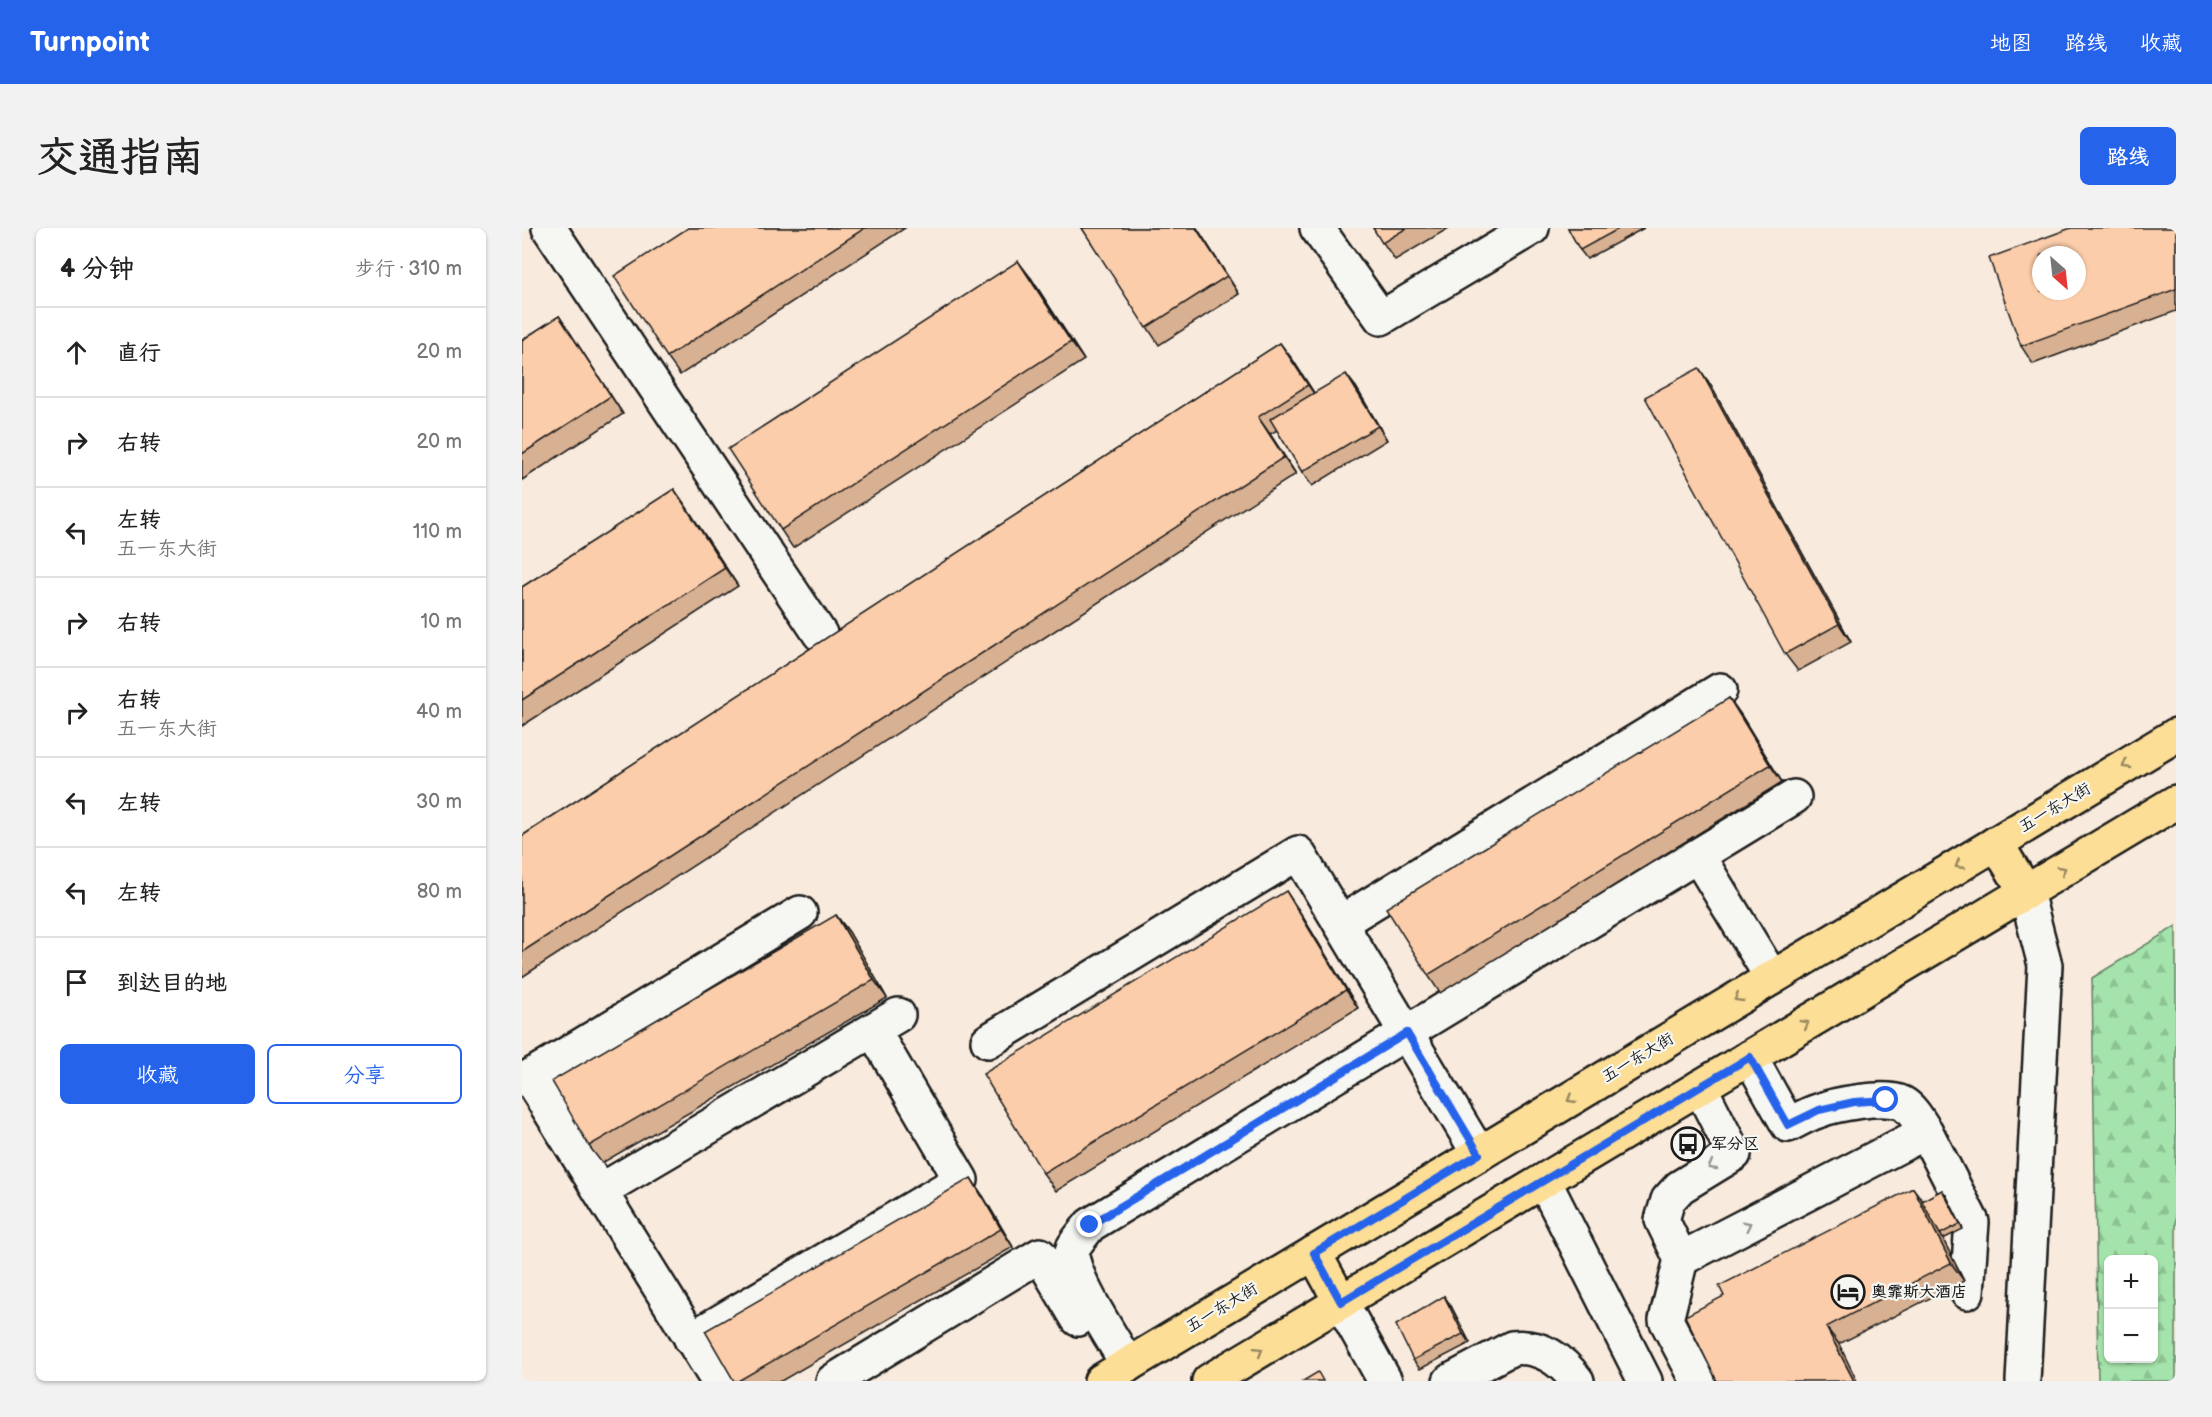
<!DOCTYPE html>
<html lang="zh">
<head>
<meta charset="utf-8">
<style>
	:root { --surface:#fff; --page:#f2f2f2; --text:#222; --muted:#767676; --line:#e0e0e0; --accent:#2563eb }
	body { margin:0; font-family:"Balsamiq Sans","LXGW WenKai TC",sans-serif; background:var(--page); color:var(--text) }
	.controls { position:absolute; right:18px; bottom:18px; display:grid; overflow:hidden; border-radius:9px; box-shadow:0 2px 4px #0004 }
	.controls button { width:54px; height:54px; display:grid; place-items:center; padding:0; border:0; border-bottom:2px solid var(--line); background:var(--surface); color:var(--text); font:30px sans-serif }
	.compass { position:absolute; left:1510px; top:18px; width:54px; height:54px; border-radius:50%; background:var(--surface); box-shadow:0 2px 4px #0004; rotate:153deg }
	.stop { position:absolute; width:18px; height:18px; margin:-14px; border:4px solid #2563eb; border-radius:50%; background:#fff }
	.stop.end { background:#2563eb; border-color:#fff; box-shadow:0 2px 6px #0008 }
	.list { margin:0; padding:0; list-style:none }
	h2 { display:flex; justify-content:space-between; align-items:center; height:78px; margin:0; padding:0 24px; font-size:26px }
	h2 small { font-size:20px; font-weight:400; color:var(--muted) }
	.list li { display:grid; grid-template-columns:39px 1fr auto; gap:18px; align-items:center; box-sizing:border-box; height:90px; padding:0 24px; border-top:2px solid var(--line) }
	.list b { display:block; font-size:22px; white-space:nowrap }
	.list p { margin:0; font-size:20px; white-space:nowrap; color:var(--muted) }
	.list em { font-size:20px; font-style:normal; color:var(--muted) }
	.actions { display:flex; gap:12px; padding:18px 24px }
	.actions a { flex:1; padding:14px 0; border:2px solid var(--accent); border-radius:9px; text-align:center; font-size:21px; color:var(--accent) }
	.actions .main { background:var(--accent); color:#fff }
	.icon { flex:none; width:33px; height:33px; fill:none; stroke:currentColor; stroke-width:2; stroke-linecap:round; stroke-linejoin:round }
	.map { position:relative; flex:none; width:1654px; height:1153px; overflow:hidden; border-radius:9px }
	header { display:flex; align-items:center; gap:36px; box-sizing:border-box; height:84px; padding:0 30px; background:var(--accent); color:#fff }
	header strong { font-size:28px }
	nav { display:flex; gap:33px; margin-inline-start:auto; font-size:21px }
	.intro { display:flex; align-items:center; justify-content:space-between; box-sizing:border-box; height:144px; padding:0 36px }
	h1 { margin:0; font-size:42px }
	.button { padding:15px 27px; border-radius:9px; background:var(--accent); color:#fff; font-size:21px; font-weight:700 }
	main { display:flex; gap:36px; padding:0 36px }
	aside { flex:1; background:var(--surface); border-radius:9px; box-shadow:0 2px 4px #0004 }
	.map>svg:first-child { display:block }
</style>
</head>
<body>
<header>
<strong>Turnpoint</strong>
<nav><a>地图</a><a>路线</a><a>收藏</a></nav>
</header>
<div class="intro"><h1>交通指南</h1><a class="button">路线</a></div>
<main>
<aside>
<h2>4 分钟<small>步行 · 310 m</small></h2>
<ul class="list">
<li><svg class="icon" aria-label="ahead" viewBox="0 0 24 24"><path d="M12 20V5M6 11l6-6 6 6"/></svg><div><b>直行</b></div><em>20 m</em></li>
<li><svg class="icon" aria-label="right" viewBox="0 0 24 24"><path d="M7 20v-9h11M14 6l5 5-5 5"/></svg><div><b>右转</b></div><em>20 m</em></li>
<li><svg class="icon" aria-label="left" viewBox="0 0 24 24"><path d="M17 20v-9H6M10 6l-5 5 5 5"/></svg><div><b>左转</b><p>五一东大街</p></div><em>110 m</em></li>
<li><svg class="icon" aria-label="right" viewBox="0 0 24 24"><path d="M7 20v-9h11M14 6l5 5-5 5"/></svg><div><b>右转</b></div><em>10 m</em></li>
<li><svg class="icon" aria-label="right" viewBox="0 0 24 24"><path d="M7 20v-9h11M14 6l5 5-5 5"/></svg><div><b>右转</b><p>五一东大街</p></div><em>40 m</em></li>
<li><svg class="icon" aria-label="left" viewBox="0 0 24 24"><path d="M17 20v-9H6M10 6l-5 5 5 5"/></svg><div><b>左转</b></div><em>30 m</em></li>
<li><svg class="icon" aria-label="left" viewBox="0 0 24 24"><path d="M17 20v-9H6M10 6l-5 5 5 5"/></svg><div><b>左转</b></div><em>80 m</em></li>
<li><svg class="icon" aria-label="arrive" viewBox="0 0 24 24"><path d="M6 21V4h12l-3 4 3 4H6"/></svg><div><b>到达目的地</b></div></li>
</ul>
<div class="actions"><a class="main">收藏</a><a>分享</a></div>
</aside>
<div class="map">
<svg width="1654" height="1153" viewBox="0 0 1654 1153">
	<defs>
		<pattern id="forest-firs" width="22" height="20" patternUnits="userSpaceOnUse" patternTransform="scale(1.5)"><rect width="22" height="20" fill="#a4e3ab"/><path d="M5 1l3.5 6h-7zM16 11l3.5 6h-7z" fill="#8dc293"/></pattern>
	</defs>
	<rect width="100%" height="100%" fill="#f8eadc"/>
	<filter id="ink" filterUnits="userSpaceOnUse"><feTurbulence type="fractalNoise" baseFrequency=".0167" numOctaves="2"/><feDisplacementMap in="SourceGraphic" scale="12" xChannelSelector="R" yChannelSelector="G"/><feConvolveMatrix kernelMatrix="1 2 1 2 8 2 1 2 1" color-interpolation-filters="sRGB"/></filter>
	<g filter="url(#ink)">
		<path fill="url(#forest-firs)" stroke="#608064" stroke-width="1.5" fill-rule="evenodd" d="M1654 698V1153H1576L1570 750ZM1586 1032H1632V1130H1586Z"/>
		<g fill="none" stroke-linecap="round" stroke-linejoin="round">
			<defs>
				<g id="minor">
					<path d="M27 0 298 406"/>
					<path d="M795 0 859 90 1010 0"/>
					<path d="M1176 628 1250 750"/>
					<path d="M818 695 1198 462"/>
					<path d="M466 813 776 625 957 926"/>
					<path d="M1178 859 1212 926 1158 959 1146 972 1140 992 1159 1031 1404 904C1397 894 1391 881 1380 875 1364 867 1313 876 1296 883 1286 886 1276 892 1266 897L1228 829"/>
					<path d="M1404 904 1450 994 1445 1064"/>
					<path d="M1022 953 1123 1153"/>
					<path d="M78 963 376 787"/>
					<path d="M1159 1031 1144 1092 1176 1153"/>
					<path d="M819 1074 863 1153"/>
					<path d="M169 1111 439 952 351 802"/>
					<path d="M606 1137C594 1116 543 1040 551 1020 555 1012 563 1004 568 997L1272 569"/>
					<path d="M196 1153 7 849 278 685"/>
					<path d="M311 1153 518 1027 556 1091"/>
					<path d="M928 1153 990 1120C1018 1117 1039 1131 1055 1153"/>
					<path d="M1501 1153 1523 737 1504 664"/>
				</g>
				<g id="major">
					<path d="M1474 615 1504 664"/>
					<path d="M792 1025 819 1074"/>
					<path d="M579 1153 1654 507"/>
					<path d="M687 1153 1654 574"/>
				</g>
			</defs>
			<use href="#minor" stroke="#1c1c1c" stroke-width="38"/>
			<use href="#major" stroke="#1c1c1c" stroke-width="38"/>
			<use href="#minor" stroke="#f6f6f2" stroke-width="33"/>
			<use href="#major" stroke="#fcde96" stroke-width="33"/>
		</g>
		<g fill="#d8b092" stroke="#1c1c1c" stroke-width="1.5">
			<path d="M166 0H383L158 147 145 129Z"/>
			<path d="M560 0H675L717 66 637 117Z"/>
			<path d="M851 0H927L873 32Z"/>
			<path d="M1046 0H1122L1065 31 1058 22Z"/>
			<path d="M1654 0V83L1511 136 1499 118Z"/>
			<path d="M509 50 562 132 271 320 259 302Z"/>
			<path d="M37 88 101 186 0 252V112Z"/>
			<path d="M758 115 792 165 834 159 865 212 790 258 780 244 755 202 748 206 774 246 0 749V608Z"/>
			<path d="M1177 140 1189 158 1329 414 1276 443 1263 426Z"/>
			<path d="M152 261 216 358 0 498V359Z"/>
			<path d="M1207 470 1219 487 1260 554 918 765 906 747Z"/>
			<path d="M776 681 836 780 534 963 521 945Z"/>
			<path d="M314 687 327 704 365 770 80 935 67 918Z"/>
			<path d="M1391 960 1400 973 1420 962 1424 967 1441 1001 1421 1011 1420 1010 1442 1053 1317 1116 1202 1068Z"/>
			<path d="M461 968 491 1019 259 1153H212Z"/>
			<path d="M922 1068 929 1078 948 1115 898 1141 891 1132Z"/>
		</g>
		<g fill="#b09077" stroke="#1c1c1c" stroke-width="1.5">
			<path d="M674 0H675L717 66 705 48Z"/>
			<path d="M496 33 509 50 562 132 549 114Z"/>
			<path d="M37 88 49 106 101 186 89 168Z"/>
			<path d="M758 115 771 132 798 174 786 157Z"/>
			<path d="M1177 140 1189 158 1329 414 1317 396Z"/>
			<path d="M824 146 834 159 865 212 856 198Z"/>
			<path d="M736 189 748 206 774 246 762 229Z"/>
			<path d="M152 261 164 278 216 358 203 340Z"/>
			<path d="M1207 470 1219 487 1260 554 1248 537Z"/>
			<path d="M764 663 776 681 836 780 824 762Z"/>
			<path d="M314 687 327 704 365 770 352 752Z"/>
			<path d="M449 950 461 968 491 1019 479 1001Z"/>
			<path d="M1391 960 1404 977 1442 1053 1429 1035Z"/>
			<path d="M1420 962 1424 967 1441 1001 1438 996Z"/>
			<path d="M922 1068 929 1078 948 1115 941 1106Z"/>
			<path d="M1304 1099 1317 1116 1335 1153H1332Z"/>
		</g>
		<g fill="#fbcdaa" stroke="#1c1c1c" stroke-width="1.5" fill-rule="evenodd">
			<path d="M166 0H343L145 129 92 48Z"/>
			<path d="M560 0H674L705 48 624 100Z"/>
			<path d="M851 0H885L860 15Z"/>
			<path d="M1046 0H1098L1058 22Z"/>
			<path d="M1549 0H1654V61L1499 118 1467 30ZM1519 27H1555V63H1519Z"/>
			<path d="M496 33 549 114 259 302 206 221Z"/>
			<path d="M37 88 89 168 0 226V112Z"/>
			<path d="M758 115 786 157 736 189 762 229 0 724V608Z"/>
			<path d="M1177 140 1317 396 1263 426 1123 169Z"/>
			<path d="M824 146 856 198 780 244 748 191Z"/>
			<path d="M152 261 203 340 0 472V359Z"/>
			<path d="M1207 470 1248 537 906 747 864 680Z"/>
			<path d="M764 663 824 762 521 945 461 846Z"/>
			<path d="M314 687 352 752 67 918 30 853Z"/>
			<path d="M449 950 479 1001 216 1153H212L183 1103Z"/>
			<path d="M1391 960 1429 1035 1304 1099 1332 1153H1195L1163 1088 1202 1068 1197 1058Z"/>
			<path d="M1420 962 1438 996 1418 1006 1400 973Z"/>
			<path d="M922 1068 941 1106 891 1132 874 1097Z"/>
			<path d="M796 1144 801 1153H781Z"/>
		</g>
		<defs><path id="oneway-chevron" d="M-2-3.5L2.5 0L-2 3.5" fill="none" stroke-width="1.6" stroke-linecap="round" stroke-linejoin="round" transform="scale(1.5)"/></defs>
		<g stroke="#97875f">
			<use href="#oneway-chevron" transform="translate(1604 537) rotate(149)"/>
			<use href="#oneway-chevron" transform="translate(1437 637) rotate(149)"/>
			<use href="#oneway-chevron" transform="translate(1540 642) rotate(-31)"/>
			<use href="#oneway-chevron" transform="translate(1216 770) rotate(149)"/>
			<use href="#oneway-chevron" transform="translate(1283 796) rotate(-31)"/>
			<use href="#oneway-chevron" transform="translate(1049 871) rotate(149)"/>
			<use href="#oneway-chevron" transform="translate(737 1123) rotate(-31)"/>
		</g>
		<g stroke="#949492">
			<use href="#oneway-chevron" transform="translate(1190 938) rotate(151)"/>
			<use href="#oneway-chevron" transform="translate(1225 997) rotate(-27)"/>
		</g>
	</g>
	<g fill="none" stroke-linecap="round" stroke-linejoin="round" filter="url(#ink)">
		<path stroke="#2563eb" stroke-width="8" d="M568 997 885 805 957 926 792 1025 819 1074 1228 829 1266 897 1297 882 1332 874 1364 872"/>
	</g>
	<defs>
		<symbol id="bus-ring" viewBox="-11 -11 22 22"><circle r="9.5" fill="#f6f6f2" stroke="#1c1c1c" stroke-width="1.5"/><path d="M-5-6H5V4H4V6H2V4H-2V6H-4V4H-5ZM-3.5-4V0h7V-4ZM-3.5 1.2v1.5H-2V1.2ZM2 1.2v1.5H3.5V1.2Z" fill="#1c1c1c"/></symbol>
		<symbol id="hotel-ring" viewBox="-11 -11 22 22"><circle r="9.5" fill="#f6f6f2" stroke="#1c1c1c" stroke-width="1.5"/><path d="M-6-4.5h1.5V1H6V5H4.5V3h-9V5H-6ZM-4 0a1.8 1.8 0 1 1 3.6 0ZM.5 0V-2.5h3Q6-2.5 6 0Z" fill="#1c1c1c"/></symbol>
	</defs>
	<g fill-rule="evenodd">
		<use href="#bus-ring" x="1147" y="897" width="38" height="38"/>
		<use href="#hotel-ring" x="1307" y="1045" width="38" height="38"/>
	</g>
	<g text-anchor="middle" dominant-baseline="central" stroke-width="4.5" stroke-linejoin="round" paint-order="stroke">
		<g font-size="16" fill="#1c1c1c" stroke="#f6f6f2">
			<text transform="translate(1533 580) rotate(-31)">五一东大街</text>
			<text transform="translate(1116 830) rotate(-31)">五一东大街</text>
			<text transform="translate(700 1080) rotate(-31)">五一东大街</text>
		</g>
		<g font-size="16" font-weight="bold" fill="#1c1c1c" stroke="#f6f6f2" text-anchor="start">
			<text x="1189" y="916">军分区</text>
			<text x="1349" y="1064">奥霏斯大酒店</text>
		</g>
	</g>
</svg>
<div class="controls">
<button>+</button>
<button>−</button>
</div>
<svg class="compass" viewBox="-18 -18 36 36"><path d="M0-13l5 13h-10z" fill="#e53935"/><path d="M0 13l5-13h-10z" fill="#767676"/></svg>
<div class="stop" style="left:1364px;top:872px"></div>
<div class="stop end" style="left:568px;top:997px"></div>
</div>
</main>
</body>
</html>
